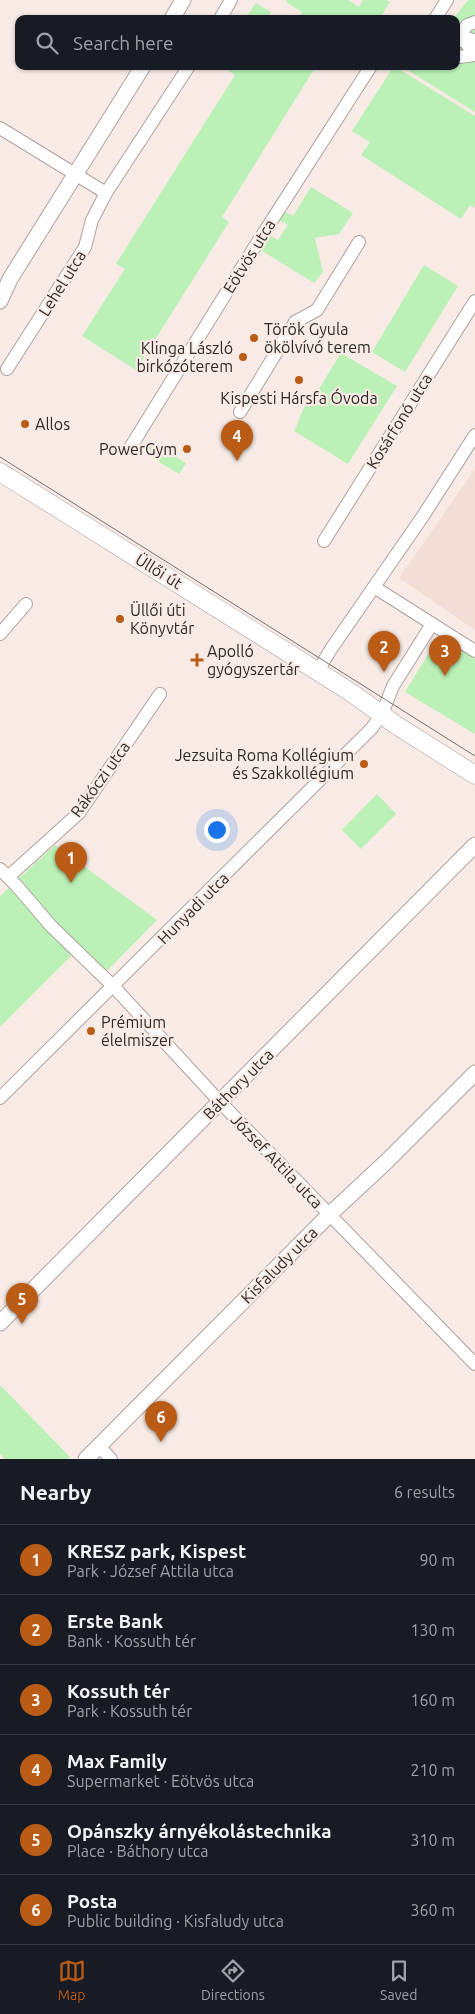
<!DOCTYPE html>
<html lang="en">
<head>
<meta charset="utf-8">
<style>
	:root { --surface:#171b24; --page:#20242c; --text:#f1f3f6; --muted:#9ea1a6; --line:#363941; --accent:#bb5c16 }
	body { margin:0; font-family:Ubuntu,sans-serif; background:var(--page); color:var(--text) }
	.you { position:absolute; left:216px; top:829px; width:18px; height:18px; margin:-12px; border:4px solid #fff; border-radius:50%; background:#1a73e8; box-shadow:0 0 0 8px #1a73e833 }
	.badge { display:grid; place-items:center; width:32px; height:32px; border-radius:50%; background:var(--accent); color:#fff; font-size:16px; font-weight:700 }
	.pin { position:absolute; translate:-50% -41px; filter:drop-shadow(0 1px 2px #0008) }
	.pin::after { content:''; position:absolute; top:26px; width:18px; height:15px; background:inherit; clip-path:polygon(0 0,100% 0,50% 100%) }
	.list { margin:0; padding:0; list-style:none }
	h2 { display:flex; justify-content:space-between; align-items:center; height:65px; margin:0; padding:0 20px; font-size:21px }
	h2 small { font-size:16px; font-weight:400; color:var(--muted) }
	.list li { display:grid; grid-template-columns:32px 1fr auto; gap:15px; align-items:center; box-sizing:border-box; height:70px; padding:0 20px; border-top:1px solid var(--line) }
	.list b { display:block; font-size:19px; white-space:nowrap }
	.list p { margin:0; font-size:16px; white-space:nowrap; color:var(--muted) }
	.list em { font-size:16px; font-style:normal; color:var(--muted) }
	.icon { flex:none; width:28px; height:28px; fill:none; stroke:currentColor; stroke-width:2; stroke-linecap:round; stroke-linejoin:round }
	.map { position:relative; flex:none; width:475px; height:1459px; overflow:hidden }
	.search { position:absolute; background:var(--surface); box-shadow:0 1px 4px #0004; left:15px; right:15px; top:15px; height:55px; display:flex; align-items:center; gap:12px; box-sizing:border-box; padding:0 18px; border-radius:10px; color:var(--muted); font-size:19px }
	.sheet { height:485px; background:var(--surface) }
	nav { display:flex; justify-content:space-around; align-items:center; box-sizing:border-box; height:70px; border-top:1px solid var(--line); background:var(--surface); font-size:14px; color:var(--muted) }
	nav a { display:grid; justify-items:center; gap:2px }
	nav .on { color:var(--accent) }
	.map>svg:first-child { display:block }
</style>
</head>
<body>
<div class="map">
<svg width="475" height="1459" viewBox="0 0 475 1459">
	<rect width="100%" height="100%" fill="#f8ebe6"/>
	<path fill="#f3ded6" d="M475 469V630L399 578Z"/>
	<g fill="#bbf1b6">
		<path d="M287 0H348L359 7 363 0H386L390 2 379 19H298L302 12 286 2Z"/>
		<path d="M468 0H475V112L401 66H456V19H453Z"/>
		<path d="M256 3 271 12 267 19H245Z"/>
		<path d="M221 66H316L222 217 229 222 136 370 82 336 125 269 116 264 235 75Z"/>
		<path d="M394 66 475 116V208L470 205 461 219 361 155 370 142 352 131Z"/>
		<path d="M311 187 353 213 339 234 315 238 323 272 314 283 259 249 267 237 271 236 278 240 288 225 279 220 282 212H285L293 216Z"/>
		<path d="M424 265 458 286 405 372 372 352Z"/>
		<path d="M341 353 397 386 348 464 294 431C300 421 301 406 312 400Z"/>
		<path d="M149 440 186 463 179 474 143 452Z"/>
		<path d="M439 636 475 659V734L405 692Z"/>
		<path d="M377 794 396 814 361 849 342 830Z"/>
		<path d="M55 845 157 920 105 973 80 947 0 1027V896Z"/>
		<path d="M0 1385 70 1457 69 1459H5L0 1454Z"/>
	</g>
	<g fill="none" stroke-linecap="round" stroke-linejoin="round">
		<defs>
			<g id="minor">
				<path d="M220 19 231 0"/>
				<path d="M435 19 447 0"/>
				<path d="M475 40 469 39 466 43 470 49 475 48"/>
				<path d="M456 43 467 25 475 22"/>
				<path d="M456 55 460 57 475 55"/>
				<path d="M0 128 106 193"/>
				<path d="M7 369 85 247 92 220 106 193 189 66"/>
				<path d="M240 412 295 322 317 310 359 242"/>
				<path d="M130 448 254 248 371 66"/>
				<path d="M324 541 475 301"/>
				<path d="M374 587 475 651"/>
				<path d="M0 634 26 604"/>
				<path d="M318 671 331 649 423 516 475 435"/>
				<path d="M0 869 16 885 51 926 114 987 220 1102 475 1364"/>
				<path d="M8 877 79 813 160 694"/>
				<path d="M0 1098 372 728 382 714 393 686 432 624"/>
				<path d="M99 1446 111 1459"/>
			</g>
			<g id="tertiary">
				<path d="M172 19 183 0"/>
				<path d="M0 301 10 279 143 66"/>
				<path d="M0 1323 475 845"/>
				<path d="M86 1459 329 1215 386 1162 475 1073"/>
			</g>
			<path id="secondary" d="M0 472 352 693 396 725 475 775"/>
		</defs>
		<use href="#minor" stroke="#aea29d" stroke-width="14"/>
		<use href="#tertiary" stroke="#aea29d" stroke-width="17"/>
		<use href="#secondary" stroke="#aea29d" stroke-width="19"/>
		<use href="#minor" stroke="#fff" stroke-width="12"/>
		<use href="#tertiary" stroke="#fff" stroke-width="15"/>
		<use href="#secondary" stroke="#fff" stroke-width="18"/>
		<path stroke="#766f6c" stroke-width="1" d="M0 457 475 756"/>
	</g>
	<g fill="#bb5c16" stroke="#f8ebe6" stroke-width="2">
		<circle cx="254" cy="338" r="5"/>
		<circle cx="243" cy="357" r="5"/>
		<circle cx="299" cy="380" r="5"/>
		<circle cx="25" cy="424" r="5"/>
		<circle cx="187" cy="449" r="5"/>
		<circle cx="120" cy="619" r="5"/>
		<path d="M194.5 652.5h5v5h5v5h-5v5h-5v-5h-5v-5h5z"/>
		<circle cx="364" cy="764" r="5"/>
		<circle cx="91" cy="1031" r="5"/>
	</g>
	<g text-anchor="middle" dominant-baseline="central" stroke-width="4.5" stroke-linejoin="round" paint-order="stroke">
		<g font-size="16" fill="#2e2927" stroke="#f8ebe6">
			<text transform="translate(249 256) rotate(-58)">Eötvös utca</text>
			<text transform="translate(62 283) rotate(-58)">Lehel utca</text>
			<text transform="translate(399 421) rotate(-58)">Kosárfonó utca</text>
			<text transform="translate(159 571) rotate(32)">Üllői út</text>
			<text transform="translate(100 779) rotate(-54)">Rákóczi utca</text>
			<text transform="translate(193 908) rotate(-45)">Hunyadi utca</text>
			<text transform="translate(238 1084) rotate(-45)">Báthory utca</text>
			<text transform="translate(277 1161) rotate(46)">József Attila utca</text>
			<text transform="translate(279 1265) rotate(-45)">Kisfaludy utca</text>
		</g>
		<g font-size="16" fill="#2e2927" stroke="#f8ebe6" text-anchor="start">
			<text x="264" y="329">Török Gyula<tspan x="264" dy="18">ökölvívó terem</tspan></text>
			<text x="233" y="348" text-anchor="end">Klinga László<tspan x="233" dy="18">birkózóterem</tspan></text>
			<text x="299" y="398" text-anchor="middle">Kispesti Hársfa Óvoda</text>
			<text x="35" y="424">Allos</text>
			<text x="177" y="449" text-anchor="end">PowerGym</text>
			<text x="130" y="610">Üllői úti<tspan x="130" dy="18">Könyvtár</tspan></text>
			<text x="207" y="651">Apolló<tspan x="207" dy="18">gyógyszertár</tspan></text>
			<text x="354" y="755" text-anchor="end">Jezsuita Roma Kollégium<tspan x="354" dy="18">és Szakkollégium</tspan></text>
			<text x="101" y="1022">Prémium<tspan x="101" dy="18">élelmiszer</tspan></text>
		</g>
	</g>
</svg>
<div class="you"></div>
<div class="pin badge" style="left:71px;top:883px">1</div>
<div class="pin badge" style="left:384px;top:672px">2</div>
<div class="pin badge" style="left:445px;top:676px">3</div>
<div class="pin badge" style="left:237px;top:461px">4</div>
<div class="pin badge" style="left:22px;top:1324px">5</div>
<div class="pin badge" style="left:161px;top:1442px">6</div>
<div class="search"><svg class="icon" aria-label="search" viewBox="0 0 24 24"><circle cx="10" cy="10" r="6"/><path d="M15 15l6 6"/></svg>Search here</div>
</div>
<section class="sheet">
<h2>Nearby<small>6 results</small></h2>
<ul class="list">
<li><span class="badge">1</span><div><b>KRESZ park, Kispest</b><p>Park · József Attila utca</p></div><em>90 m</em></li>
<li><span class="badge">2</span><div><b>Erste Bank</b><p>Bank · Kossuth tér</p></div><em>130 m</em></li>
<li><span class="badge">3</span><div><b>Kossuth tér</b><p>Park · Kossuth tér</p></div><em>160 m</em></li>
<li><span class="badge">4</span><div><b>Max Family</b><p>Supermarket · Eötvös utca</p></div><em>210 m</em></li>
<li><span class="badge">5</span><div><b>Opánszky árnyékolástechnika</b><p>Place · Báthory utca</p></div><em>310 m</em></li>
<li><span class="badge">6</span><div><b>Posta</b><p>Public building · Kisfaludy utca</p></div><em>360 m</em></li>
</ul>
</section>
<nav>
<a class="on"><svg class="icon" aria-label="map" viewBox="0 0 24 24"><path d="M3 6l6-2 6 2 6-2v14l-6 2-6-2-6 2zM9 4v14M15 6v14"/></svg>Map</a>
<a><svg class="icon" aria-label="directions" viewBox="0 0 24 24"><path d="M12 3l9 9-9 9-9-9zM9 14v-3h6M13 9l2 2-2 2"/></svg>Directions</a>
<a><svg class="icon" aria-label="saved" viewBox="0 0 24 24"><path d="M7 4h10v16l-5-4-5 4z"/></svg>Saved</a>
</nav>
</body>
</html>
